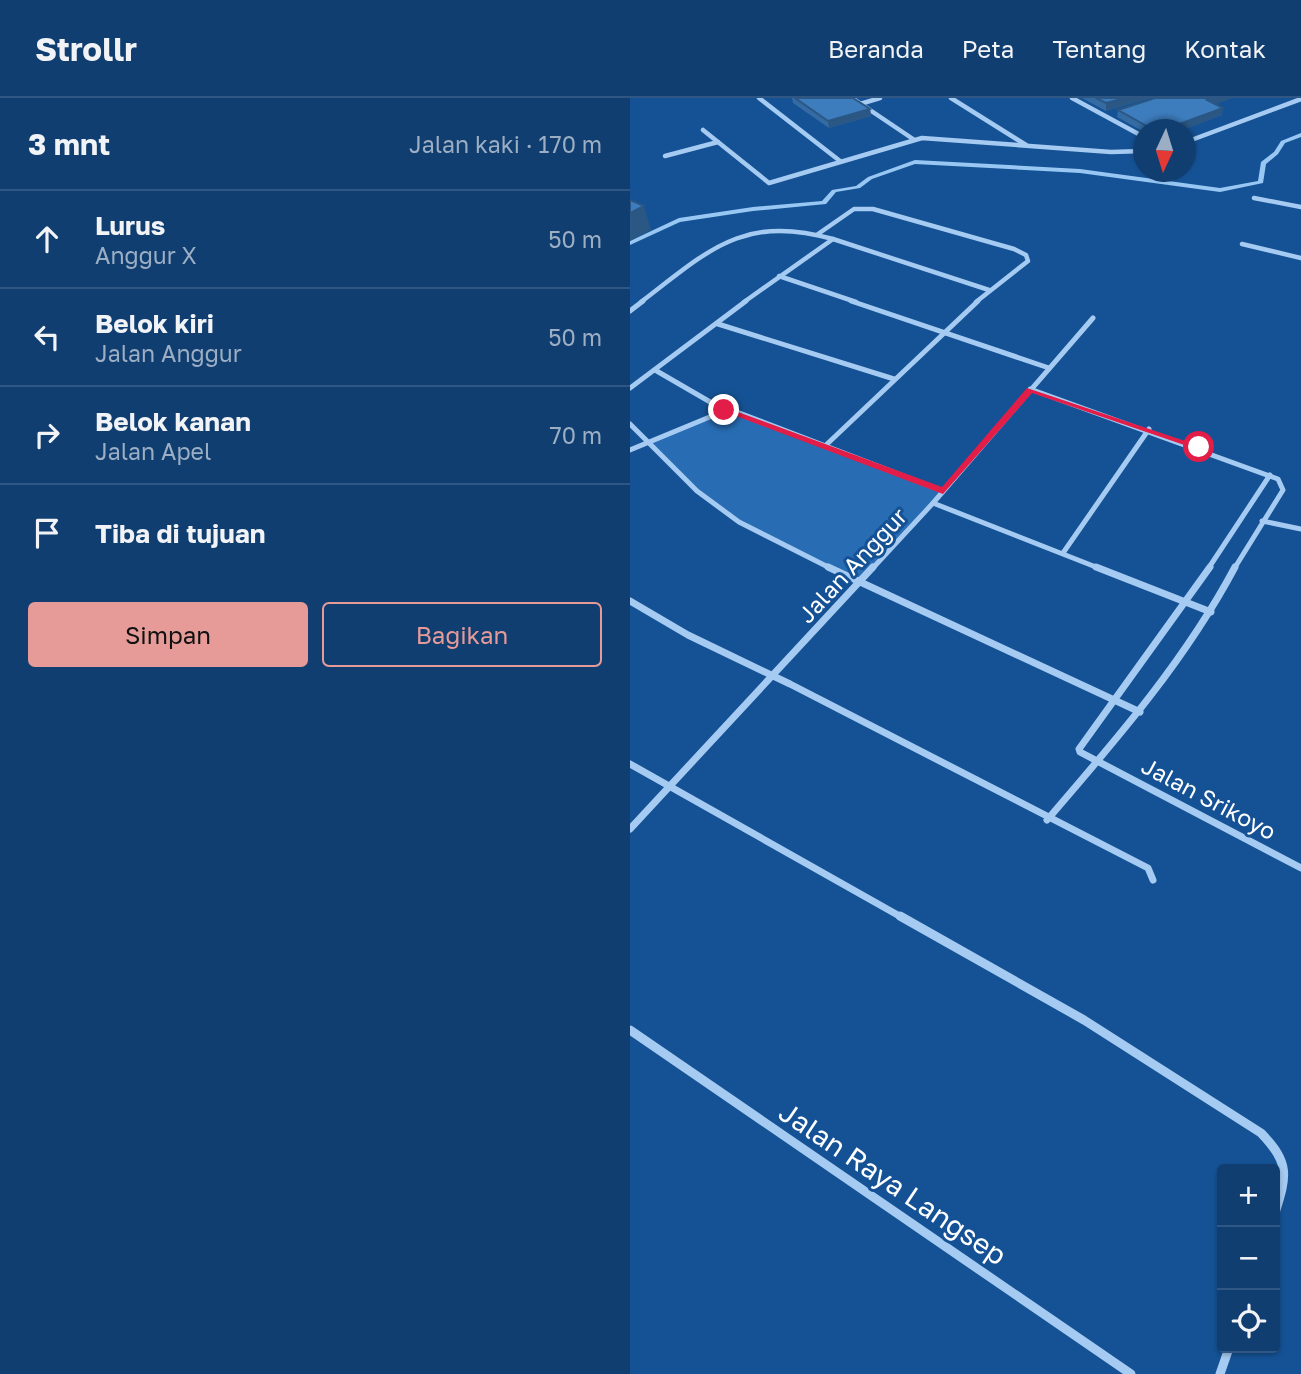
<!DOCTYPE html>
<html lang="id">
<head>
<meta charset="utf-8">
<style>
	:root { --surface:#103e70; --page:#194575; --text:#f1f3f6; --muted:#9caec3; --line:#305783; --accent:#e69b98 }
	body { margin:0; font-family:"Golos Text",sans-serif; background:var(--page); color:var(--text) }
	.controls { position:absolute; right:21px; bottom:21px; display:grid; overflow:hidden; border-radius:7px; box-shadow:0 2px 5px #0004 }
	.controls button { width:63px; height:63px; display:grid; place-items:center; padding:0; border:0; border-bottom:2px solid var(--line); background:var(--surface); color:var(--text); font:35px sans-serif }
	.compass { position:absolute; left:503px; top:21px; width:63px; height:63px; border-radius:50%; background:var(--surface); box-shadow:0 2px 5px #0004; rotate:184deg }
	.stop { position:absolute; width:21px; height:21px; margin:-16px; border:5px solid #e11d48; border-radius:50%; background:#fff }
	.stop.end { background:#e11d48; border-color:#fff; box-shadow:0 2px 7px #0008 }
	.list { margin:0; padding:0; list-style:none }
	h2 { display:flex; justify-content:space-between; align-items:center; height:91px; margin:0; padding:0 28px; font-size:30px }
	h2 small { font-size:23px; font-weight:400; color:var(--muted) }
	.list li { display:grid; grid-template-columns:46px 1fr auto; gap:21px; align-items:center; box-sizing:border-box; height:98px; padding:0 28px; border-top:2px solid var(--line) }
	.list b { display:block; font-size:26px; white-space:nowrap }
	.list p { margin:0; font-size:23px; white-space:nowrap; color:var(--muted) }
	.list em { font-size:23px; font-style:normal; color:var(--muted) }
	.actions { display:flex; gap:14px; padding:21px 28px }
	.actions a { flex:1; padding:16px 0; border:2px solid var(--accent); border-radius:7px; text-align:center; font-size:24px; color:var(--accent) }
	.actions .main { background:var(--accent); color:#111 }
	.icon { flex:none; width:38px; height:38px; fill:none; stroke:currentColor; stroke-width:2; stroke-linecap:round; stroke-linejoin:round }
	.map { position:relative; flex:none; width:671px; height:1276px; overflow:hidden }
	header { display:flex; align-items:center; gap:42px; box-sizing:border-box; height:98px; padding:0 35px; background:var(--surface); border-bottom:2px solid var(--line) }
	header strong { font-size:33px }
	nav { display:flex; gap:38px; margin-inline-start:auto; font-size:24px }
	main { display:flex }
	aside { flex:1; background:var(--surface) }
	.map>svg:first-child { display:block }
</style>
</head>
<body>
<header>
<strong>Strollr</strong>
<nav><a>Beranda</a><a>Peta</a><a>Tentang</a><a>Kontak</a></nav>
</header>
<main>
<aside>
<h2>3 mnt<small>Jalan kaki · 170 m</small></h2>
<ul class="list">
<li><svg class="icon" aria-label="ahead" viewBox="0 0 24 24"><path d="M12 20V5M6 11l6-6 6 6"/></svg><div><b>Lurus</b><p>Anggur X</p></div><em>50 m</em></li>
<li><svg class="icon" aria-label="left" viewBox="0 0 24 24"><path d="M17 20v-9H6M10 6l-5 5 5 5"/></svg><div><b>Belok kiri</b><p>Jalan Anggur</p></div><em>50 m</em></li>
<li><svg class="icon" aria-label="right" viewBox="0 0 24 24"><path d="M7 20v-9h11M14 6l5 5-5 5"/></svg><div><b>Belok kanan</b><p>Jalan Apel</p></div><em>70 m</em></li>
<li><svg class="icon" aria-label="arrive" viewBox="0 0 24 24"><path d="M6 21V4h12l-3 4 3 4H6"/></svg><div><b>Tiba di tujuan</b></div></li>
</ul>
<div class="actions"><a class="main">Simpan</a><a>Bagikan</a></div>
</aside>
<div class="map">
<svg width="671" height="1276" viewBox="0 0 671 1276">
	<rect width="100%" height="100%" fill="#155295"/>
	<path fill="#286db4" d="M97 312 311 392 229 483 109 422 76 398 19 344Z"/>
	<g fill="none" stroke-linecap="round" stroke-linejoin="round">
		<path fill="#98c7f4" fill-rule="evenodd" d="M671 35V39L655 45 648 56 636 66 633 85 590 94 450 75 285 66 242 81 230 90 206 94 196 106 123 113 50 124 0 147V143L49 120 123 109 192 103 202 92 226 88 238 79 285 62 450 71 590 90 628 83 631 64 644 54 651 43Z"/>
		<g stroke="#a6cbf2" stroke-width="4.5">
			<path d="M129 0 210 63"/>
			<path d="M222 0 283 41"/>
			<path d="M321 0 396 47"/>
			<path d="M442 0 514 39"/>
			<path d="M230 6 250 0"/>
			<path d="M73 32 139 85 292 40 481 54 514 53"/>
			<path d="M556 44 671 1"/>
			<path d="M35 58 88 44"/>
			<path d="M624 100 671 109"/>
			<path d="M188 136 224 111H243L384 151 396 157 398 163 346 204"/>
			<path d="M612 146 671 160"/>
			<path d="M149 178 226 204"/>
			<path d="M11 204C79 152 113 116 203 141"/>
			<path d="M114 204 203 141 359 192"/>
		</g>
		<g stroke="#a6cbf2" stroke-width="5">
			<path d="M221 203 419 270"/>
			<path d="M0 213 13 203"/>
			<path d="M88 226 264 281"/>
			<path d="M25 272 94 312"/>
			<path d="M0 290 116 203"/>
			<path d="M400 291 648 381 653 392 604 471"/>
			<path d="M0 326 67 393 109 424 202 471"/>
			<path d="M195 348 348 203"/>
			<path d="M0 352 99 311 313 393"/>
			<path d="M303 405 471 471"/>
			<path d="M632 423 671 431"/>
			<path d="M433 455 519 331"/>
			<path d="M242 471 303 405 463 220"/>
			<path d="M578 471 640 377"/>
		</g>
		<g stroke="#a6cbf2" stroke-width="7">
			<path d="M198 469 510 614"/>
			<path d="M466 469 581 514"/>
			<path d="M580 469 449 651 450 654 671 770"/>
			<path d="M0 503 58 537 160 586 518 770 523 782"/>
			<path d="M0 666 273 820"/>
			<path d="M417 722C486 642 555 563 605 469"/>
			<path d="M0 731 243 469"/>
		</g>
		<g stroke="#a6cbf2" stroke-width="9">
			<path d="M270 818 454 922 631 1035C660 1065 657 1077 645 1115"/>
			<path d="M0 932 501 1276"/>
			<path d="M590 1276 599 1250"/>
		</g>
	</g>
	<g fill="#346ba3">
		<path d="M162 0H223L240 11 241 18 199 30 163 5Z"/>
		<path d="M452 0H520L476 13Z"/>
		<path d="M525 0H602L585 6 592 17 552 32H514V34L487 19 488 12Z"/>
	</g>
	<g fill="#2b5784">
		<path d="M495 0H520L476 13V5Z"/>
		<path d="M583 0H602L576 10 577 2Z"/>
		<path d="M593 10 592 17 552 32H533Z"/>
		<path d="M240 11 241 18 199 30 198 23Z"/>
		<path d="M14 108 21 132 0 143V115Z"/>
	</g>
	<g fill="#3d7cbd" stroke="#2b5784" stroke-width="2">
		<path d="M165 0H223L240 11 198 23Z"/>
		<path d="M466 0H495L476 5Z"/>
		<path d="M525 0H583L577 2 593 10 533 32H524L488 12Z"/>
		<path d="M0 102 14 108 0 115Z"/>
	</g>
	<path fill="#e11d48" d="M397 290 573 349 566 351 402 295 313 396 90 312 97 310 312 389Z"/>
	<g text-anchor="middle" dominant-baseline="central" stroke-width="6" stroke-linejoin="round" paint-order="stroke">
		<g font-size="23" fill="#fff" stroke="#155295">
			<text transform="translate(222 467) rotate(-47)">Jalan Anggur</text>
			<text transform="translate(579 700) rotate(28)">Jalan Srikoyo</text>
		</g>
		<g font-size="28" fill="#fff" stroke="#155295">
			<text transform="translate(263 1085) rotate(34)">Jalan Raya Langsep</text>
		</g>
	</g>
</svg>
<div class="controls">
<button>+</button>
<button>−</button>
<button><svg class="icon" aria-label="locate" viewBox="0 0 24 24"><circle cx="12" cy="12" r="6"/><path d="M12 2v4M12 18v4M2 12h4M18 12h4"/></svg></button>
</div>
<svg class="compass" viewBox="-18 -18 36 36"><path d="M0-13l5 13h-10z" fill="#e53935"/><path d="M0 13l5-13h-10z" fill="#9caec3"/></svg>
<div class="stop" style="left:569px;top:349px"></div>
<div class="stop end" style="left:94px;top:312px"></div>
</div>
</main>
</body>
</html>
